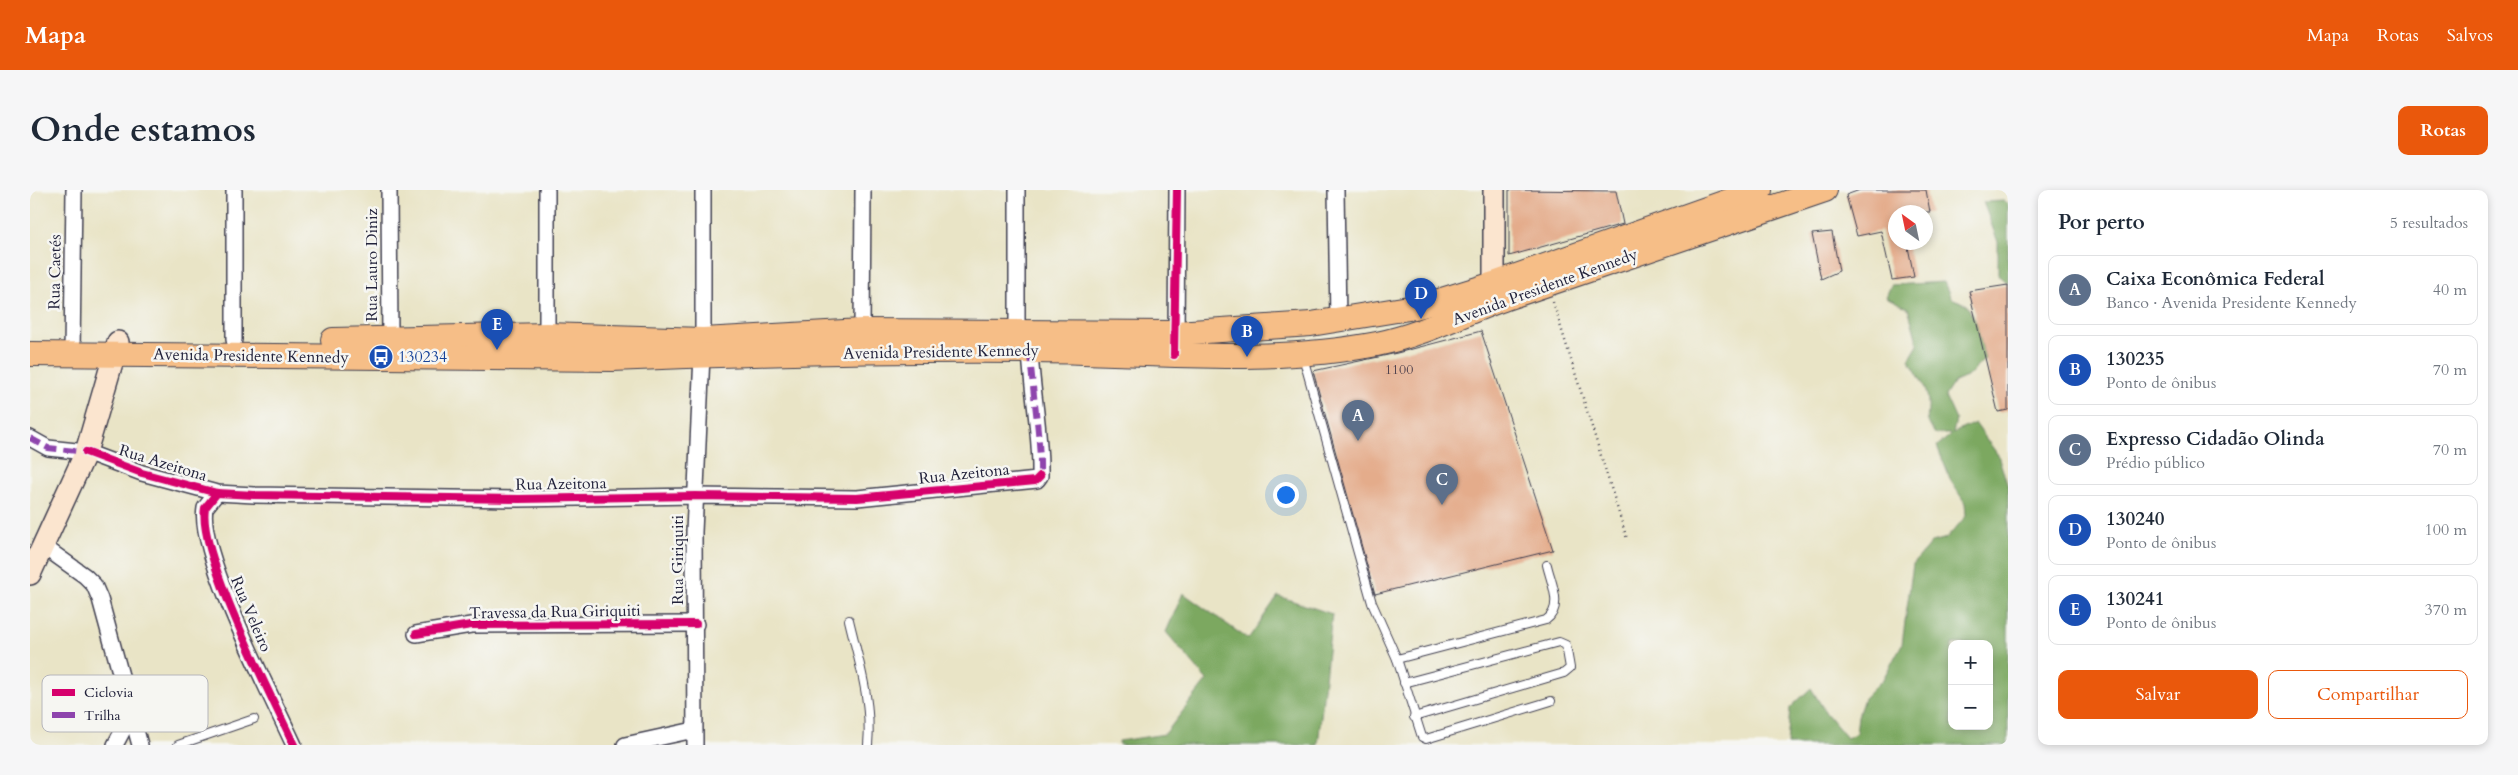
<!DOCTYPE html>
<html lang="pt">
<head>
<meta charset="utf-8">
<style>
	:root { --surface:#fff; --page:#f6f6f7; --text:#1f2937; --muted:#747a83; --line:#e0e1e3; --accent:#ea580c }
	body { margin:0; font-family:Cardo,serif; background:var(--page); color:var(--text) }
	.controls { position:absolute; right:15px; bottom:15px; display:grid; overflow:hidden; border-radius:10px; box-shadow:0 2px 8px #0003 }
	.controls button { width:45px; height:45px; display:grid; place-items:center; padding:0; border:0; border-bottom:1px solid var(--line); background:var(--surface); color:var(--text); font:25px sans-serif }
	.compass { position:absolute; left:1858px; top:15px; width:45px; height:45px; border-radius:50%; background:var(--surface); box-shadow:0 2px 8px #0003; rotate:327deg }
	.you { position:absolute; left:1255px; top:304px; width:18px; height:18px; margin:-12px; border:4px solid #fff; border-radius:50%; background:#1a73e8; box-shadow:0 0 0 8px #1a73e833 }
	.badge { display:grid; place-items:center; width:32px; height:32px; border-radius:50%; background:var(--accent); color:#fff; font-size:16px; font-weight:700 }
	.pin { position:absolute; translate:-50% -41px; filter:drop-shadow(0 1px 2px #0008) }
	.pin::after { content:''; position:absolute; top:26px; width:18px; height:15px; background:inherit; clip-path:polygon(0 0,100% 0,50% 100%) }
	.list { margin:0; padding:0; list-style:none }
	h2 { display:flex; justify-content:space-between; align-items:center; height:65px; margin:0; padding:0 20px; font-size:21px }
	h2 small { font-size:16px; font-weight:400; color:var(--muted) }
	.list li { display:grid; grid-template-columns:32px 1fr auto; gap:15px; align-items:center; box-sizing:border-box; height:70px; margin:0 10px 10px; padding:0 10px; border:1px solid var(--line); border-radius:10px }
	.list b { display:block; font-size:19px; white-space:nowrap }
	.list p { margin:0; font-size:16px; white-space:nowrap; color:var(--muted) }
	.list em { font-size:16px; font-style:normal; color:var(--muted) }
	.actions { display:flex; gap:10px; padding:15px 20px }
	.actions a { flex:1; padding:11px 0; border:1px solid var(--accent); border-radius:10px; text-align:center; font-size:18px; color:var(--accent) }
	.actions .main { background:var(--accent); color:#fff }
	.map { position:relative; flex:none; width:1978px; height:555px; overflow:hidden; border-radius:10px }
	header { display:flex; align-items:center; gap:30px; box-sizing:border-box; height:70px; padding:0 25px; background:var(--accent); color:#fff }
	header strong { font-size:24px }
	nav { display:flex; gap:28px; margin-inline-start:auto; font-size:18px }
	.intro { display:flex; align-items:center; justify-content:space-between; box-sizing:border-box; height:120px; padding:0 30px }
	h1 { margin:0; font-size:35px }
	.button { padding:12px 22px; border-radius:10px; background:var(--accent); color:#fff; font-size:18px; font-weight:700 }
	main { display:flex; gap:30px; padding:0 30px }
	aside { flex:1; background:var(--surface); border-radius:10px; box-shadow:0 2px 8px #0003 }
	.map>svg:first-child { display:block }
</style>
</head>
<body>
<header>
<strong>Mapa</strong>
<nav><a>Mapa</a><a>Rotas</a><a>Salvos</a></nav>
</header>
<div class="intro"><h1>Onde estamos</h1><a class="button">Rotas</a></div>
<main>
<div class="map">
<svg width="1978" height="555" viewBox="0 0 1978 555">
	<rect width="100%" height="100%" fill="#f6f6f2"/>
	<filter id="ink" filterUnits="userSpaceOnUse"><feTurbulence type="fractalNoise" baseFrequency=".02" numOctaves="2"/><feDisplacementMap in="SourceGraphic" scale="10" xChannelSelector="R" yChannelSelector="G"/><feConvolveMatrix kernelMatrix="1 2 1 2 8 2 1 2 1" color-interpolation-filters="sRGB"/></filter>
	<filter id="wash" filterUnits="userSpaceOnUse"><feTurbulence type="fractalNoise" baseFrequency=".0096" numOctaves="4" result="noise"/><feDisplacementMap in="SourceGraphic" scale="20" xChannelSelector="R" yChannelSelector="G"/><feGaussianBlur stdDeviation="1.12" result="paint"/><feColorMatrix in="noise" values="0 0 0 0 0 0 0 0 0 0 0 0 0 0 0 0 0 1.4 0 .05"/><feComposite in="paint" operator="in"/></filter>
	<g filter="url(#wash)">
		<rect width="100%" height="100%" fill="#e9e4c6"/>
		<g fill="#7ca860" stroke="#4f654e" fill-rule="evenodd">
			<path d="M1974 11 1978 15V94L1968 85V52L1953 12Z"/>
			<path d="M1914 92 1921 108 1936 114 1947 134 1955 169 1937 187 1924 192 1915 206 1926 230 1923 243 1945 233 1968 265 1978 297V555H1757L1760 518 1781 498 1796 523 1817 548 1826 543 1828 526 1834 508 1853 489 1872 454 1883 374 1902 352 1917 348 1936 326 1935 313 1921 291 1907 256 1922 244H1905C1893 226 1899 230 1898 211 1897 197 1886 182 1879 170L1888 155 1878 118 1856 107 1861 95ZM1922 454H1959V536H1922Z"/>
			<path d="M1153 403 1218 449 1248 406 1302 424 1288 555H1089V551L1135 544 1177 490 1136 442Z"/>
		</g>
		<g id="blocks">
			<g fill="#e4ac8b">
				<path d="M1479 0 1586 1 1593 34 1479 66Z"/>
				<path d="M1830 0H1896L1900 22H1866V52H1877L1884 87 1862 90 1851 41 1827 46 1816 5Z"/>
				<path d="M1802 42 1809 81 1791 89 1782 44Z"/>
				<path d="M1978 95V220L1968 222 1939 101Z"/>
				<path d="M1451 141 1523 360 1345 404 1283 181 1367 163Z"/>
			</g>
		</g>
	</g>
	<g filter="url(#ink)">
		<use href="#blocks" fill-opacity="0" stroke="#403f50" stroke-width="1"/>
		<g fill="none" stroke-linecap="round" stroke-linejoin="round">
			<defs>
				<g id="lane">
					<path d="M1273 167 1342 413 1367 469 1392 547 1396 549 1521 511"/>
					<path d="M819 430C829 472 842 512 838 555"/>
					<path d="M1367 469 1516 430C1534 417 1521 393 1517 375"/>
					<path d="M1374 493 1529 452 1536 455 1540 478 1534 483 1384 527"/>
					<path d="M148 555 224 529"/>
				</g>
				<g id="street">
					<path d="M204 0V150"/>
					<path d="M359 0 360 150"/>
					<path d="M1306 0 1308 130"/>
					<path d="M832 141 833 0"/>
					<path d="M987 141V0"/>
					<path d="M517 145V0"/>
					<path d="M673 150V0"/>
					<path d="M1146 151 1147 0"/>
					<path d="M42 164 44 0"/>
					<path d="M0 248 18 258 56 262 112 283 187 303 224 305 489 309 665 306 827 308 1007 290 1010 286C1011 244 1002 203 1000 161"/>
					<path d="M187 303 175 318C167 363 243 509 264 555"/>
					<path d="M13 356 55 386 64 395 70 409 110 555"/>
					<path d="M386 444 441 435 666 434"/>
					<path d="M85 555 101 525"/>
					<path d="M595 555 664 540"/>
					<path d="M665 555 664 342 672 165"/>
				</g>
				<g id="secondary">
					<path d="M1464 94V0"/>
					<path d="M0 384 56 262 88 152"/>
				</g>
				<g id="primary">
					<path d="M303 150 517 145 673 150 832 141 1146 143 1281 134 1385 117 1412 110 1464 94 1730 0"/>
					<path d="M0 164 582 169C721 163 861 160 999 161 1115 161 1233 176 1347 154 1392 145 1433 123 1476 108 1582 72 1689 36 1795 0"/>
				</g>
			</defs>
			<use href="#lane" stroke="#403f50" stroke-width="10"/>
			<use href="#street" stroke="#403f50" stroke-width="18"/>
			<use href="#secondary" stroke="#403f50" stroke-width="24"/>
			<use href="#primary" stroke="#403f50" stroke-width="26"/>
			<path stroke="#403f50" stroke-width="2.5" stroke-dasharray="1 4" stroke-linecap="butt" d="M1523 112 1597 349"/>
			<use href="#lane" stroke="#fff" stroke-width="8"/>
			<use href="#street" stroke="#fff" stroke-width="15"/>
			<use href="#secondary" stroke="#fbe5cf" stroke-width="21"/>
			<use href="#primary" stroke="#f6be87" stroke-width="24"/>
			<g stroke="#8e44ad" stroke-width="6" stroke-dasharray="12 6" stroke-linecap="butt">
				<path d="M1000 161C1002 203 1011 244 1010 286"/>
				<path d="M0 248 18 258 56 262"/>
			</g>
			<defs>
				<g id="cycleway">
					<path d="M1144 165 1147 0"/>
					<path d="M56 262 112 283 187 303 224 305 489 309 665 306 827 308 1005 291 1010 286"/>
					<path d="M187 303 175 318C167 363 243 509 264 555"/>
					<path d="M386 444 441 435 666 434"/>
				</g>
			</defs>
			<use href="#cycleway" stroke="#f6f6f2" stroke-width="11"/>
			<use href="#cycleway" stroke="#d6006c" stroke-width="8"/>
		</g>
	</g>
	<defs>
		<symbol id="bus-disc" viewBox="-11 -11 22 22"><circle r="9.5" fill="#1a4fb4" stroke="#f6f6f2"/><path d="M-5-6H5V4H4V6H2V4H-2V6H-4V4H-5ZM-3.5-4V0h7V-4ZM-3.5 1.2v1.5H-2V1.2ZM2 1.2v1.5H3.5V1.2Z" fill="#fff"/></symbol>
	</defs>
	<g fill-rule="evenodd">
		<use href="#bus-disc" x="337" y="153" width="28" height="28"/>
	</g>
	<g text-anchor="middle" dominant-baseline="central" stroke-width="5" stroke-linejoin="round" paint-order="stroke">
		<g font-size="14" fill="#52444f">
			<text x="1369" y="179">1100</text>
		</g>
		<g font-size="16" fill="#22223b" stroke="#f6f6f2">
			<text transform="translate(342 75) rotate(-90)">Rua Lauro Diniz</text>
			<text transform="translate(25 82) rotate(-89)">Rua Caetés</text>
			<text transform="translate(1515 97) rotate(-20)">Avenida Presidente Kennedy</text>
			<text transform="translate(911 162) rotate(-1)">Avenida Presidente Kennedy</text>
			<text transform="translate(221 166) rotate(1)">Avenida Presidente Kennedy</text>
			<text transform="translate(133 273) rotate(17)">Rua Azeitona</text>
			<text transform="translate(934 284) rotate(-6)">Rua Azeitona</text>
			<text transform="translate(531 294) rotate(-1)">Rua Azeitona</text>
			<text transform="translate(648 370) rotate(-90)">Rua Giriquiti</text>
			<text transform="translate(525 422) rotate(-1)">Travessa da Rua Giriquiti</text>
			<text transform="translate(221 424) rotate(67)">Rua Veleiro</text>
		</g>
		<g font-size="16" fill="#164399" stroke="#f6f6f2" text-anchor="start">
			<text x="368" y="167">130234</text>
		</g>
	</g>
	<rect x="12" y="485" width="166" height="57" rx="8" fill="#f6f6f2" stroke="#b6b6bb" stroke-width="1"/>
	<rect x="22" y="499" width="23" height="7" fill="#d6006c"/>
	<rect x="22" y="522" width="23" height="6" fill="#8e44ad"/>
	<g font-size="14" fill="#22223b">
		<text x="54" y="507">Ciclovia</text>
		<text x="54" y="530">Trilha</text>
	</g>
</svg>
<div class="controls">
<button>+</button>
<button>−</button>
</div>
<svg class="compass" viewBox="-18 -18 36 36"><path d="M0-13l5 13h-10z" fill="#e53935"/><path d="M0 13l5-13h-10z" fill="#747a83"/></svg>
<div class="you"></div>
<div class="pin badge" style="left:1328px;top:251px;background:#5c6f8a">A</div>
<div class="pin badge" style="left:1217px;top:167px;background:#1a4fb4">B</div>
<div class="pin badge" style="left:1412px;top:315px;background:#5c6f8a">C</div>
<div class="pin badge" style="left:1391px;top:129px;background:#1a4fb4">D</div>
<div class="pin badge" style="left:467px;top:160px;background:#1a4fb4">E</div>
</div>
<aside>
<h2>Por perto<small>5 resultados</small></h2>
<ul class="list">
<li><span class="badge" style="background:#5c6f8a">A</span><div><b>Caixa Econômica Federal</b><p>Banco · Avenida Presidente Kennedy</p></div><em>40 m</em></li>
<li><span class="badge" style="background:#1a4fb4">B</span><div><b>130235</b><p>Ponto de ônibus</p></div><em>70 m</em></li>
<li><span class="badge" style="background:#5c6f8a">C</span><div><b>Expresso Cidadão Olinda</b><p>Prédio público</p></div><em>70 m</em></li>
<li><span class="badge" style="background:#1a4fb4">D</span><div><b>130240</b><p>Ponto de ônibus</p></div><em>100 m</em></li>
<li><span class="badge" style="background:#1a4fb4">E</span><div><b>130241</b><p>Ponto de ônibus</p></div><em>370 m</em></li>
</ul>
<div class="actions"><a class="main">Salvar</a><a>Compartilhar</a></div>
</aside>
</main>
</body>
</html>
